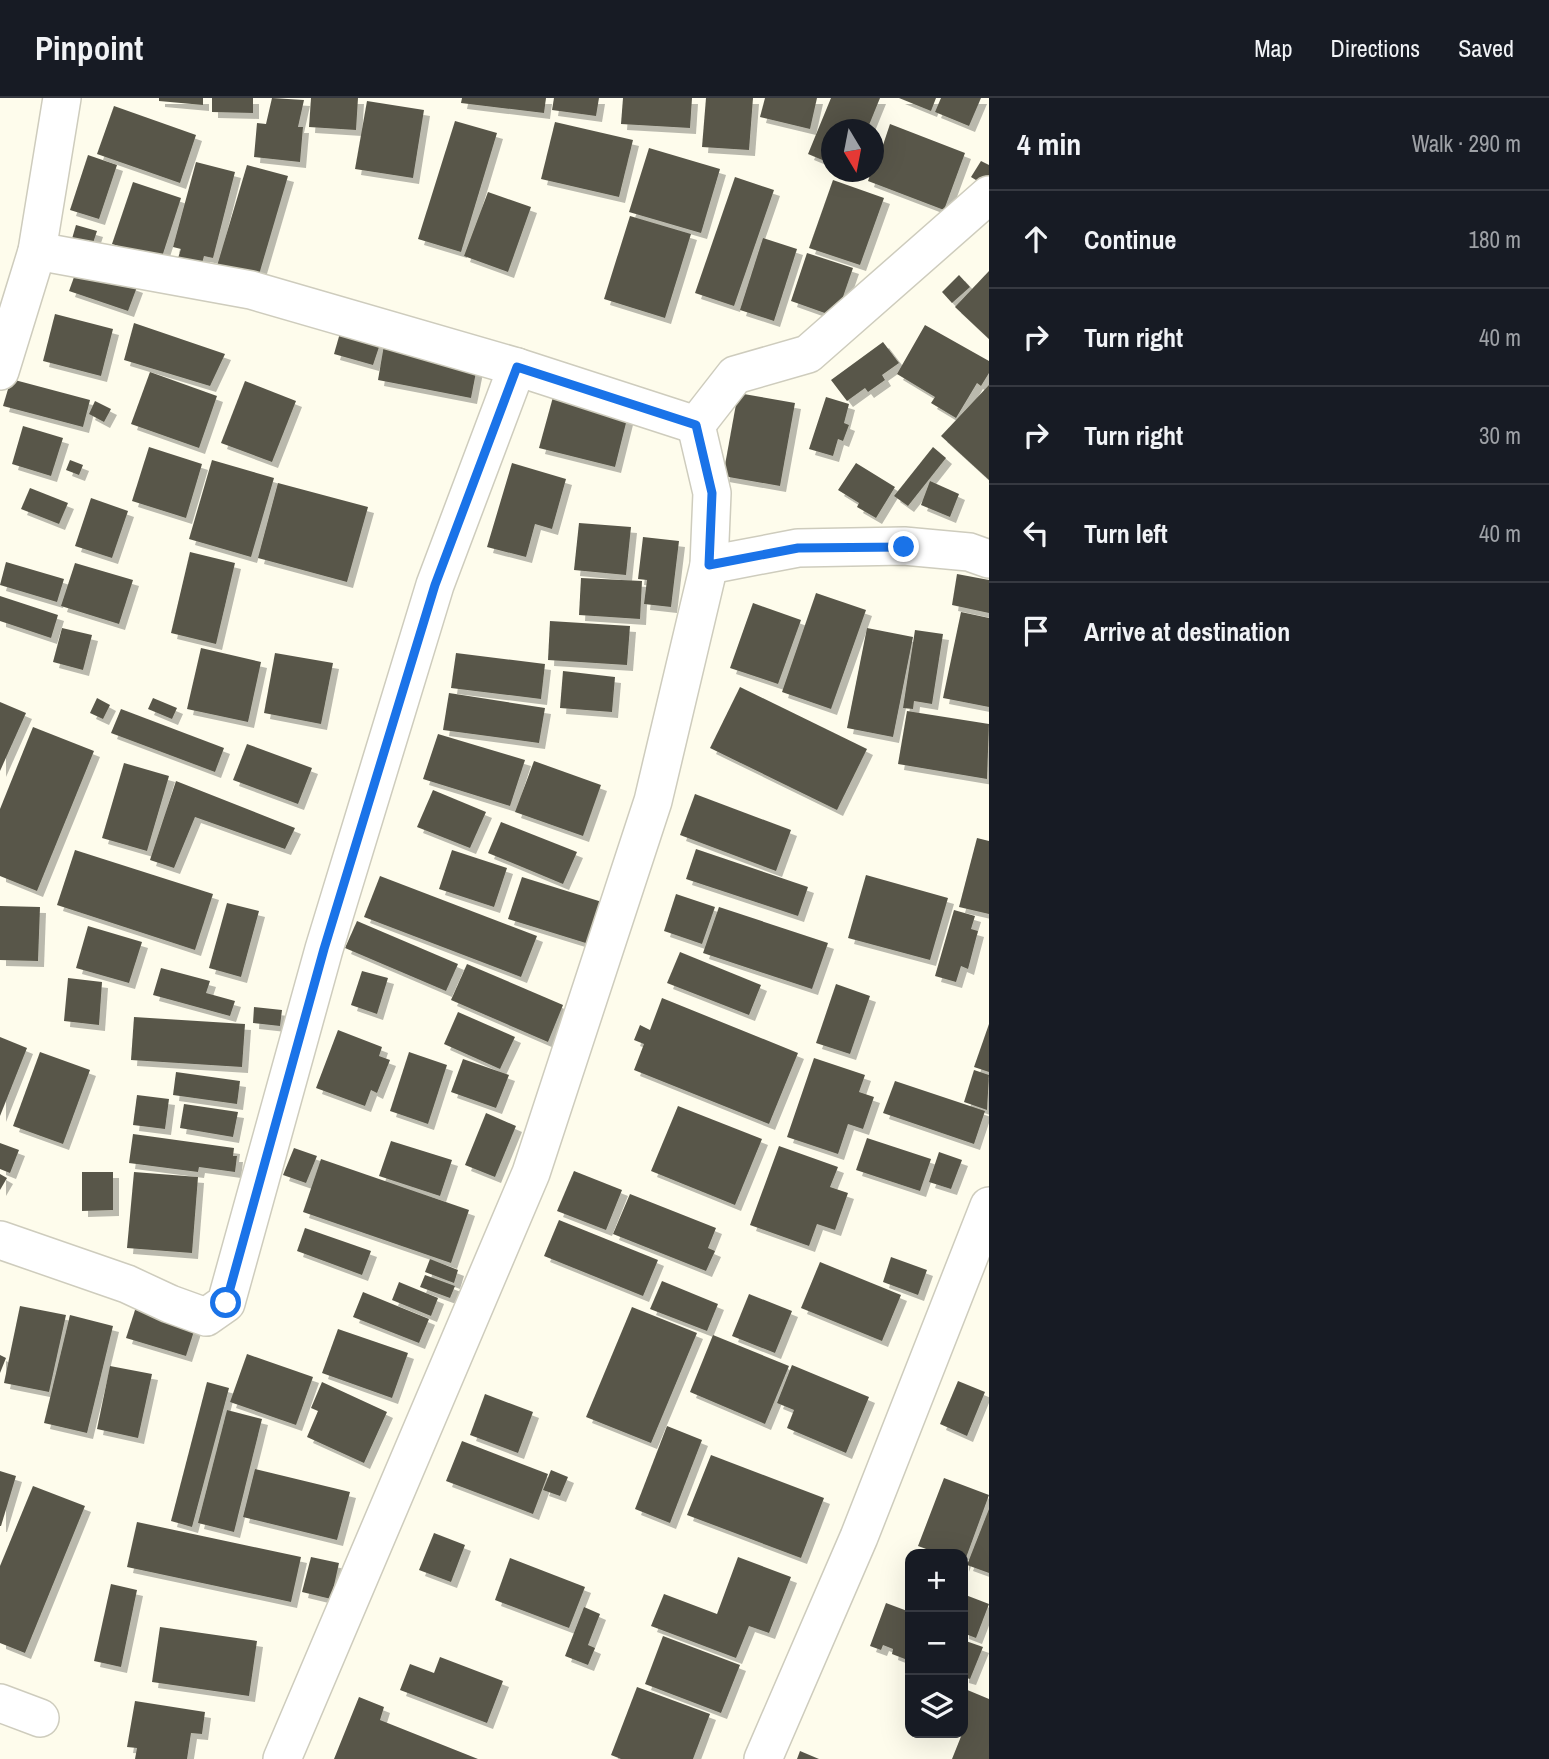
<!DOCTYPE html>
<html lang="en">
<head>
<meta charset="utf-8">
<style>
	:root { --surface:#171b24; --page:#242831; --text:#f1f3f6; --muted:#9ea1a6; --line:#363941 }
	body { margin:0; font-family:"Archivo Narrow",sans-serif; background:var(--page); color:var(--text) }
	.controls { position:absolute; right:21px; bottom:21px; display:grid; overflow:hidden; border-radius:14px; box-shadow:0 7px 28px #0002 }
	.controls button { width:63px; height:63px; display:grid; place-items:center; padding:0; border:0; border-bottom:2px solid var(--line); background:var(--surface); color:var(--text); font:35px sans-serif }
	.compass { position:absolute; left:821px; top:21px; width:63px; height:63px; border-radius:50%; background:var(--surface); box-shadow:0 7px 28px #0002; rotate:170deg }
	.stop { position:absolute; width:21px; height:21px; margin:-16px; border:5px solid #1a73e8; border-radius:50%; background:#fff }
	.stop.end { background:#1a73e8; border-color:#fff; box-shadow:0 2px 7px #0008 }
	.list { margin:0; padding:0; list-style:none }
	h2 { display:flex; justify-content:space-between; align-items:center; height:91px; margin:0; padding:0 28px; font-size:30px }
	h2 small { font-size:23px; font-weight:400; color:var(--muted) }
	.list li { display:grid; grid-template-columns:46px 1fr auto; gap:21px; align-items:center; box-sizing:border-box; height:98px; padding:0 28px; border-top:2px solid var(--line) }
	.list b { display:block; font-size:26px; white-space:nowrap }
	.list em { font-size:23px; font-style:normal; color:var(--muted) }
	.icon { flex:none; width:38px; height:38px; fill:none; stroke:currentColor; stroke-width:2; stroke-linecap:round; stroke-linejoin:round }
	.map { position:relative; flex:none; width:989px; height:1661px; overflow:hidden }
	header { display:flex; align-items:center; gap:42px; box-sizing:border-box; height:98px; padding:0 35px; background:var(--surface); border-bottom:2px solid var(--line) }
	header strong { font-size:33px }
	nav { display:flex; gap:38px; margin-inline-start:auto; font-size:24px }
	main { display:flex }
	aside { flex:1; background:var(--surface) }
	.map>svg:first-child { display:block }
</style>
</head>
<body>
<header>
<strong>Pinpoint</strong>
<nav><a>Map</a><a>Directions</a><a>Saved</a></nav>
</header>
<main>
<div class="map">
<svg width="989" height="1661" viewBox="0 0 989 1661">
	<defs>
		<filter id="shadow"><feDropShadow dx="6" dy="6" stdDeviation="0" flood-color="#0004"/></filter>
	</defs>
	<rect width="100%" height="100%" fill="#fefcec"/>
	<g fill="#59574a" filter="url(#shadow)">
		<path d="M159 0H203V7L159 3Z"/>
		<path d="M212 0H253V15L212 14Z"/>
		<path d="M272 0 304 2 298 29H303L300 64 254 59 257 25 266 26Z"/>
		<path d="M311 0H358L356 32 309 29Z"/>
		<path d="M462 0H546L544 15 461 5Z"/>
		<path d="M554 0H599L596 18 552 12Z"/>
		<path d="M623 0H692L690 30 621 26Z"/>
		<path d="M706 0H753L749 52 702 49Z"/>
		<path d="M765 0H817L810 31 760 19Z"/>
		<path d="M831 0H880L867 32H832V66L808 56Z"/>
		<path d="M899 0H936L931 13Z"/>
		<path d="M941 0H981L969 28 935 14Z"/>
		<path d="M367 3 424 12 413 80 355 71Z"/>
		<path d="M114 8 196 37 180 85 97 56Z"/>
		<path d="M455 23 497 35 461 154 418 141Z"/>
		<path d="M555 24 633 42 619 99 541 81Z"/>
		<path d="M890 26 965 55 944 112 868 83 871 74H874Z"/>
		<path d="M649 50 720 71 701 135 629 114Z"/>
		<path d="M88 57 117 67 99 121 70 112Z"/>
		<path d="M981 63 989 67V90L971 79Z"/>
		<path d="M196 64 235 74 213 160 204 158 201 169 177 163 181 151 173 149Z"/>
		<path d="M247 67 288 78 258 180 217 168Z"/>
		<path d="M735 79 774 92 734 208 695 195Z"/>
		<path d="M833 82 884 100 860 167 809 150Z"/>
		<path d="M133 84 181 100 161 162 112 146Z"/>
		<path d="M488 94 531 109 508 174 464 158Z"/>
		<path d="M630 118 691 136 665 220 604 201Z"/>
		<path d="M76 127 97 133 89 157 69 151Z"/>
		<path d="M763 140 797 151 774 223 740 212Z"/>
		<path d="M807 155 853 170 836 219 791 203Z"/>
		<path d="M78 168 137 189 128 213 69 193Z"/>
		<path d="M989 173V241L955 209Z"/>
		<path d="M959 177 970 189 952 205 942 194Z"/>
		<path d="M55 216 113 231 101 278 43 263Z"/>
		<path d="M134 225 225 256 210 288 124 262Z"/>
		<path d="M925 227 989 263V275L981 288 977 285 956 320 931 305 935 299 897 276Z"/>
		<path d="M342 228 382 240 373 267 334 256Z"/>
		<path d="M883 244 899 265 882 277 885 282 868 294 865 290 847 303 831 282Z"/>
		<path d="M384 247 478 264 471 300 378 282Z"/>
		<path d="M150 274 217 298 199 350 131 326Z"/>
		<path d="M11 281 90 302 83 329 3 308Z"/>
		<path d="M245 283 296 303 272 364 221 345Z"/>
		<path d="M989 287V382L941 338Z"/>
		<path d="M738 295 795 305 780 388 723 378Z"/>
		<path d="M553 299 628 317 615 369 539 350Z"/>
		<path d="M826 299 849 306 844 325 849 327 843 343 838 341 833 358 809 351Z"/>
		<path d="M95 303 111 311 104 324 89 316Z"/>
		<path d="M23 328 63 340 51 378 12 366Z"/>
		<path d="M149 349 202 366 186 420 132 403Z"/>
		<path d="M933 349 946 360 908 408 894 398Z"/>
		<path d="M70 362 83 367 79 377 66 372Z"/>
		<path d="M212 362 274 380 251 459 189 441Z"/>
		<path d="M512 365 566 381 552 431 535 426 526 459 487 449Z"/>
		<path d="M856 365 895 389 876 420 857 409 859 405 838 392Z"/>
		<path d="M930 383 959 396 950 419 921 407Z"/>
		<path d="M278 385 368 409 347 484 258 460Z"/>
		<path d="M30 390 68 405 59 426 21 411Z"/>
		<path d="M91 400 128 413 112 460 75 448Z"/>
		<path d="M579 425 631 429 626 477 574 472Z"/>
		<path d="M643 439 679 443 671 509 644 506 647 482 638 481Z"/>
		<path d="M190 454 235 465 216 546 171 535Z"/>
		<path d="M6 464 64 481 57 504 0 487Z"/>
		<path d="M75 465 133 482 119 526 61 508Z"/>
		<path d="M957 476 989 482V515L952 507Z"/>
		<path d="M581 480 642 483 640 521 579 517Z"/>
		<path d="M816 495 866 512 831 611 782 594Z"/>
		<path d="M0 498 58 517 51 540 0 523Z"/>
		<path d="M753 505 801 522 778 586 730 570Z"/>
		<path d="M961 514 989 520V609L943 600Z"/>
		<path d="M550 523 630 528 627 567 548 562Z"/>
		<path d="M62 530 92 537 83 572 53 564Z"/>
		<path d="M867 530 913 539 893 639 847 630Z"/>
		<path d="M915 532 943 536 932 606 914 603 913 611 903 610Z"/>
		<path d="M201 550 261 564 248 624 187 611Z"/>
		<path d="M275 555 333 565 321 626 264 615Z"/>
		<path d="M456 555 545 566 541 601 451 590Z"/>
		<path d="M563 573 615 579 612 614 560 610Z"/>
		<path d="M740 589 867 651 837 712 710 650Z"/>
		<path d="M449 595 545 610 539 645 443 632Z"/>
		<path d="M97 600 110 607 103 621 90 615Z"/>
		<path d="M153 600 177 610 172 621 148 611Z"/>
		<path d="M0 604 26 615 0 673Z"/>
		<path d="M121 611 224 650 215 674 111 635Z"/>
		<path d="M907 613 989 626 987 681 898 666Z"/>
		<path d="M33 629 94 653 37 793 0 778V711Z"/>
		<path d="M438 636 525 662 510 708 423 681Z"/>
		<path d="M247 646 312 670 298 706 233 682Z"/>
		<path d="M534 663 601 687 583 738 515 714Z"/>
		<path d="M124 665 169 678 147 753 102 740Z"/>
		<path d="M176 683 295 730 285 751 195 719 174 770 150 762Z"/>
		<path d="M433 692 486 714 470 750 417 729Z"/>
		<path d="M695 696 791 732 776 773 680 737Z"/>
		<path d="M501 724 577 754 563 786 488 755Z"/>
		<path d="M977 740 989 743V816L959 809Z"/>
		<path d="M696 751 808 789 798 818 686 781Z"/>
		<path d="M75 752 213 796 195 852 57 807Z"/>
		<path d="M452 752 507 770 494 809 439 791Z"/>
		<path d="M866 777 948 800 930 862 848 840Z"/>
		<path d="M380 778 537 838 521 879 364 819Z"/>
		<path d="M522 779 602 804 589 846 508 821Z"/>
		<path d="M676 796 715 809 702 846 664 833Z"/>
		<path d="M227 805 259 813 241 879 209 870Z"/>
		<path d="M0 808 40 809 38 863 0 862Z"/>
		<path d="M719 809 828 845 812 891 703 855Z"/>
		<path d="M954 812 975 818 971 831 978 833 968 871 961 868 956 884 935 878Z"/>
		<path d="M357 823 458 866 446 893 345 850Z"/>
		<path d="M88 828 142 844 129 885 76 870Z"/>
		<path d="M680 854 761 887 749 917 667 885Z"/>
		<path d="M467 866 563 907 548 944 451 902Z"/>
		<path d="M161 870 210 883 206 895 235 903 230 918 153 897Z"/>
		<path d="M362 873 388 880 377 916 351 907Z"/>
		<path d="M68 880 102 884 99 927 64 923Z"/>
		<path d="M836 886 870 898 850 956 816 945Z"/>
		<path d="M662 900 798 955 769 1026 634 972 644 946 634 942 640 927 650 932Z"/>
		<path d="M254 909 282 912 280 928 253 925Z"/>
		<path d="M458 914 515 939 500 971 444 946Z"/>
		<path d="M134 919 245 926 242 969 131 962Z"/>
		<path d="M989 926V974L974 969Z"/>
		<path d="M338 932 382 949 379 958 390 962 377 995 371 992 365 1008 316 990Z"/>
		<path d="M0 939 27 950 0 1018Z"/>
		<path d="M40 954 90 972 63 1046 13 1028Z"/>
		<path d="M409 954 447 967 428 1026 390 1013Z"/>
		<path d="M814 960 865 977 859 994 874 999 863 1031 848 1026 838 1056 787 1039Z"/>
		<path d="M463 961 509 977 496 1010 451 994Z"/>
		<path d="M974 972 989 977 987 1012 964 1004Z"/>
		<path d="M176 974 240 983 237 1006 173 997Z"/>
		<path d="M895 983 985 1013 974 1046 883 1015Z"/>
		<path d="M137 997 169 1001 165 1031 133 1027Z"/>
		<path d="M184 1006 238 1014 233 1039 180 1030Z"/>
		<path d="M678 1008 762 1041 735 1107 651 1073Z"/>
		<path d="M486 1015 516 1028 495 1079 465 1067Z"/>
		<path d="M133 1036 234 1050 233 1058H237L235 1074 199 1069 198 1074 129 1065Z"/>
		<path d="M867 1040 931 1061 920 1093 856 1072Z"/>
		<path d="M391 1043 452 1062 440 1098 379 1078Z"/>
		<path d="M0 1045 19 1052 10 1075 0 1071Z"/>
		<path d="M779 1048 838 1069 830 1089 848 1095 835 1132 817 1126 809 1148 750 1127Z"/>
		<path d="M294 1050 317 1058 306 1085 283 1077Z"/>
		<path d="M939 1054 962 1062 951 1091 929 1084Z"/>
		<path d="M321 1061 469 1112 451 1165 303 1114Z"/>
		<path d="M574 1073 622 1092 606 1132 557 1113Z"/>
		<path d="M82 1074H113V1112L82 1113Z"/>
		<path d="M134 1074 198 1079 192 1155 127 1150Z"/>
		<path d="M0 1076 7 1080 0 1092Z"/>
		<path d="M630 1096 716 1130 708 1150 715 1153 706 1173 613 1136Z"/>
		<path d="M559 1122 658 1162 643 1198 544 1158Z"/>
		<path d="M305 1130 371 1153 362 1177 297 1153Z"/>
		<path d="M891 1159 927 1172 918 1197 883 1184Z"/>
		<path d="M430 1161 458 1172 454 1185 425 1174Z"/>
		<path d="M820 1164 901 1197 882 1243 801 1210Z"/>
		<path d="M425 1177 455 1188 450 1200 420 1189Z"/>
		<path d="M662 1183 718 1206 707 1233 650 1211Z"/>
		<path d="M399 1184 438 1200 431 1218 392 1202Z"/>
		<path d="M363 1194 429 1221 419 1245 353 1219Z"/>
		<path d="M749 1196 792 1213 775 1255 732 1238Z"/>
		<path d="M20 1208 66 1217 49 1294 4 1285Z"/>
		<path d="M136 1209 196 1227 186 1258 126 1240Z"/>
		<path d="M632 1209 697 1235 651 1345 586 1319Z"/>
		<path d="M70 1217 113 1228 87 1335 44 1325Z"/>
		<path d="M338 1231 408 1255 392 1300 322 1275Z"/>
		<path d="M713 1237 789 1268 765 1326 690 1294Z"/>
		<path d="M247 1256 313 1279 296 1327 230 1304Z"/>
		<path d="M0 1257 6 1260 0 1275Z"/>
		<path d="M792 1267 869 1299 846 1355 787 1330 794 1312 777 1305Z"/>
		<path d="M110 1268 152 1276 138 1340 97 1331Z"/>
		<path d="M958 1283 985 1294 967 1338 940 1326Z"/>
		<path d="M207 1284 229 1290 192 1429 171 1423Z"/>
		<path d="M322 1284 387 1314 364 1365 307 1339 318 1313 311 1310Z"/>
		<path d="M485 1296 533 1314 518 1355 470 1337Z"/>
		<path d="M227 1312 262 1321 234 1434 198 1425Z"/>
		<path d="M667 1328 702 1342 670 1425 635 1411Z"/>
		<path d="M462 1343 548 1376 533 1416 446 1383Z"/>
		<path d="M711 1357 824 1400 801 1460 687 1417Z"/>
		<path d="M255 1371 350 1394 337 1442 243 1419Z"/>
		<path d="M551 1372 568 1379 560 1398 543 1392Z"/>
		<path d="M0 1373 16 1378 1 1428H0Z"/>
		<path d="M944 1380 989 1397 963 1468V1456H940L918 1448Z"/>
		<path d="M33 1388 85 1408 25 1555 0 1545V1468Z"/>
		<path d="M989 1411V1475L967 1467Z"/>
		<path d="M137 1424 301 1459 291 1504 127 1469Z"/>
		<path d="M434 1435 465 1447 451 1484 419 1472Z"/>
		<path d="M311 1459 339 1465 331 1501 302 1494Z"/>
		<path d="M738 1459 791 1479 769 1535 749 1528 736 1560 651 1528 664 1496 717 1516Z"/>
		<path d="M510 1460 585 1489 569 1530 495 1502Z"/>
		<path d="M111 1486 137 1492 121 1569 94 1563Z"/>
		<path d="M963 1496 989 1506 976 1540 963 1535Z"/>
		<path d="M886 1505 910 1514V1563L892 1556 893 1551 883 1547 881 1552 870 1548Z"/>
		<path d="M584 1509 600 1516 588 1547 595 1550 588 1567 565 1558Z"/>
		<path d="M160 1529 257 1543 249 1598 152 1584Z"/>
		<path d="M663 1538 740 1567 721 1615 645 1586Z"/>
		<path d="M963 1542 983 1549 970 1581 963 1579Z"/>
		<path d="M440 1559 503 1583 487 1625 400 1592 410 1566 434 1575Z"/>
		<path d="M637 1589 710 1616 693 1661H621L611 1657Z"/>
		<path d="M965 1591 989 1601V1661H952L964 1631 963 1596Z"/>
		<path d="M359 1599 384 1609 380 1622 478 1661H334Z"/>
		<path d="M135 1603 205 1614 202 1636 191 1635 187 1661H135L137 1650 127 1649Z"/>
		<path d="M800 1653 819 1661H797Z"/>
	</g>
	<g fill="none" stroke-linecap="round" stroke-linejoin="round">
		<defs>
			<g id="street">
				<path d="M37 153 251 192 517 269 696 327 735 277 808 256 989 97"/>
				<path d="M0 273 37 153 62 0"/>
				<path d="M709 467 798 450 904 448 969 454 989 461"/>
				<path d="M0 1142 127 1186 170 1206 206 1219 226 1205 324 851 435 487 517 269"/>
				<path d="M0 1605 40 1620"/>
				<path d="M282 1661 531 1075 653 703 709 467 712 395 696 327"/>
				<path d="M763 1661 859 1439 989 1108"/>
			</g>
		</defs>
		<use href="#street" stroke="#ceccbd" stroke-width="40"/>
		<use href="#street" stroke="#fff" stroke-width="37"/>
	</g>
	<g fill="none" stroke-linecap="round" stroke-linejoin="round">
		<path stroke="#1a73e8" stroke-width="9" d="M226 1205 324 851 435 487 517 269 696 327 712 395 709 467 798 450 904 449"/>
	</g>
</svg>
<div class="controls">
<button>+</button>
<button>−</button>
<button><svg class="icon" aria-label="layers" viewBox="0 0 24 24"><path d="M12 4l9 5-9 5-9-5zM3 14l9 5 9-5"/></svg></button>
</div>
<svg class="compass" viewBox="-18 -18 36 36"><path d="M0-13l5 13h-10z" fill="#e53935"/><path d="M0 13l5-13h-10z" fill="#9ea1a6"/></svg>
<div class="stop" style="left:226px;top:1205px"></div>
<div class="stop end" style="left:904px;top:449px"></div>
</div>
<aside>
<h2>4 min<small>Walk · 290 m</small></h2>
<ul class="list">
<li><svg class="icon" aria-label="ahead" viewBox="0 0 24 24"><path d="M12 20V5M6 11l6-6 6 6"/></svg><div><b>Continue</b></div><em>180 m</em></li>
<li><svg class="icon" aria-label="right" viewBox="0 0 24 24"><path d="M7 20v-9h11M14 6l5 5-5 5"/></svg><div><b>Turn right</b></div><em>40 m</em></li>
<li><svg class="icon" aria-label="right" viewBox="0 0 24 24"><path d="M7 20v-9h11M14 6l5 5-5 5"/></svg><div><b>Turn right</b></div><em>30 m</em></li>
<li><svg class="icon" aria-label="left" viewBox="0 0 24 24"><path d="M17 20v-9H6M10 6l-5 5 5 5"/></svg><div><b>Turn left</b></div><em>40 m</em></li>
<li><svg class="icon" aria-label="arrive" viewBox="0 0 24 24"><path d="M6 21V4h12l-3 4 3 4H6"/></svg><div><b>Arrive at destination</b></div></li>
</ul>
</aside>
</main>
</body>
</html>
